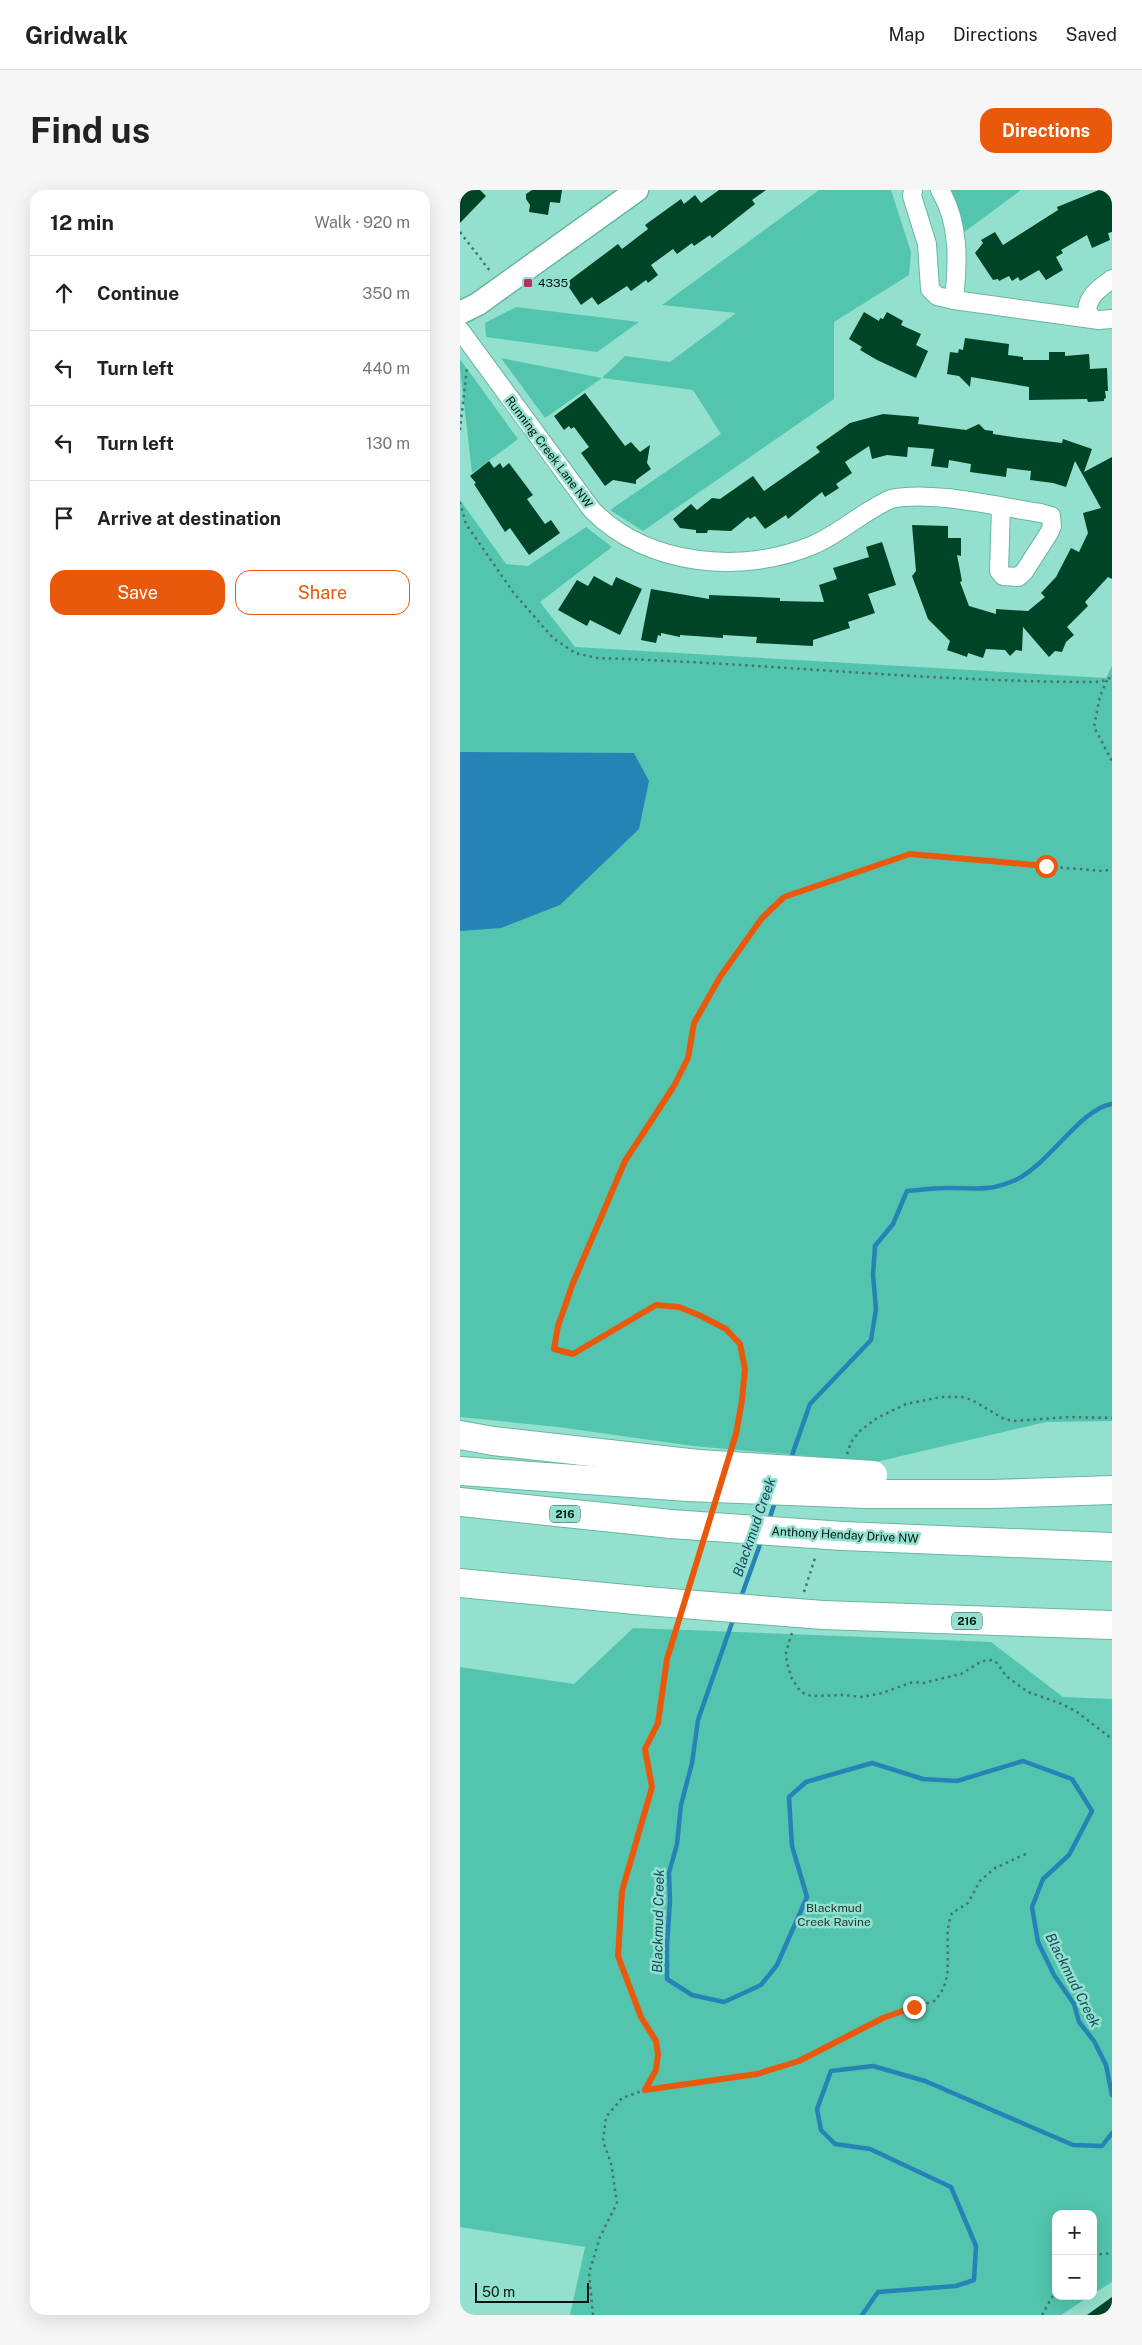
<!DOCTYPE html>
<html lang="en">
<head>
<meta charset="utf-8">
<style>
	:root { --surface:#fff; --page:#f6f6f6; --text:#222; --muted:#767676; --line:#e0e0e0; --accent:#ea580c }
	body { margin:0; font-family:"Public Sans",sans-serif; background:var(--page); color:var(--text) }
	.controls { position:absolute; right:15px; bottom:15px; display:grid; overflow:hidden; border-radius:10px; box-shadow:0 5px 20px #0002 }
	.controls button { width:45px; height:45px; display:grid; place-items:center; padding:0; border:0; border-bottom:1px solid var(--line); background:var(--surface); color:var(--text); font:25px sans-serif }
	.scale { position:absolute; left:15px; bottom:12px; width:114px; box-sizing:border-box; padding-left:5px; border:2px solid #011612; border-top:0; font-size:14px; line-height:18px; white-space:nowrap; color:#011612; -webkit-text-stroke:4px #93e0ce; paint-order:stroke }
	.stop { position:absolute; width:15px; height:15px; margin:-11px; border:4px solid #ea580c; border-radius:50%; background:#fff }
	.stop.end { background:#ea580c; border-color:#fff; box-shadow:0 1px 5px #0008 }
	.list { margin:0; padding:0; list-style:none }
	h2 { display:flex; justify-content:space-between; align-items:center; height:65px; margin:0; padding:0 20px; font-size:21px }
	h2 small { font-size:16px; font-weight:400; color:var(--muted) }
	.list li { display:grid; grid-template-columns:32px 1fr auto; gap:15px; align-items:center; box-sizing:border-box; height:75px; padding:0 20px; border-top:1px solid var(--line) }
	.list b { display:block; font-size:19px; white-space:nowrap }
	.list em { font-size:16px; font-style:normal; color:var(--muted) }
	.actions { display:flex; gap:10px; padding:15px 20px }
	.actions a { flex:1; padding:11px 0; border:1px solid var(--accent); border-radius:15px; text-align:center; font-size:18px; color:var(--accent) }
	.actions .main { background:var(--accent); color:#fff }
	.icon { flex:none; width:28px; height:28px; fill:none; stroke:currentColor; stroke-width:2; stroke-linecap:round; stroke-linejoin:round }
	.map { position:relative; flex:none; width:652px; height:2125px; overflow:hidden; border-radius:15px }
	header { display:flex; align-items:center; gap:30px; box-sizing:border-box; height:70px; padding:0 25px; background:var(--surface); border-bottom:1px solid var(--line) }
	header strong { font-size:24px }
	nav { display:flex; gap:28px; margin-inline-start:auto; font-size:18px }
	.intro { display:flex; align-items:center; justify-content:space-between; box-sizing:border-box; height:120px; padding:0 30px }
	h1 { margin:0; font-size:35px }
	.button { padding:12px 22px; border-radius:15px; background:var(--accent); color:#fff; font-size:18px; font-weight:700 }
	main { display:flex; gap:30px; padding:0 30px }
	aside { flex:1; background:var(--surface); border-radius:15px; box-shadow:0 5px 20px #0002 }
	.map>svg:first-child { display:block }
</style>
</head>
<body>
<header>
<strong>Gridwalk</strong>
<nav><a>Map</a><a>Directions</a><a>Saved</a></nav>
</header>
<div class="intro"><h1>Find us</h1><a class="button">Directions</a></div>
<main>
<aside>
<h2>12 min<small>Walk · 920 m</small></h2>
<ul class="list">
<li><svg class="icon" aria-label="ahead" viewBox="0 0 24 24"><path d="M12 20V5M6 11l6-6 6 6"/></svg><div><b>Continue</b></div><em>350 m</em></li>
<li><svg class="icon" aria-label="left" viewBox="0 0 24 24"><path d="M17 20v-9H6M10 6l-5 5 5 5"/></svg><div><b>Turn left</b></div><em>440 m</em></li>
<li><svg class="icon" aria-label="left" viewBox="0 0 24 24"><path d="M17 20v-9H6M10 6l-5 5 5 5"/></svg><div><b>Turn left</b></div><em>130 m</em></li>
<li><svg class="icon" aria-label="arrive" viewBox="0 0 24 24"><path d="M6 21V4h12l-3 4 3 4H6"/></svg><div><b>Arrive at destination</b></div></li>
</ul>
<div class="actions"><a class="main">Save</a><a>Share</a></div>
</aside>
<div class="map">
<svg width="652" height="2125" viewBox="0 0 652 2125">
	<rect width="100%" height="100%" fill="#93e0ce"/>
	<g fill="#53c5ae">
		<path d="M359 0H431L451 62 449 85 374 132V209L183 341 150 320 261 244 233 200 142 188 85 228 41 168 142 188 165 166 210 172 276 123 202 115Z"/>
		<path d="M484 0H561L503 43Z"/>
		<path d="M56 117 179 132 137 162 26 147 25 133Z"/>
		<path d="M0 169 58 249 12 283 0 179Z"/>
		<path d="M0 310 46 374 68 376 126 337 152 357 80 412 115 457 646 488 652 476V1231L586 1232 416 1272 233 1256 98 1237 0 1227Z"/>
		<path d="M173 1438 531 1452 603 1507 652 1509V2092L633 2104V2024H596V2106H630L601 2125H110L125 2057 0 2037V1477L114 1494Z"/>
	</g>
	<path fill="#2683b5" d="M0 562 174 563 189 591 179 639 100 715 41 738 0 741Z"/>
	<g fill="none" stroke-linecap="round" stroke-linejoin="round">
		<g stroke="#2683b5" stroke-width="4.5">
			<path d="M330 1271 350 1214 411 1150 416 1119 413 1085 415 1056 433 1034 447 1001C460 1000 473 998 485 998 514 997 524 1003 553 991 588 977 619 919 652 914"/>
			<path d="M308 1333 316 1309"/>
			<path d="M280 1410 302 1349"/>
			<path d="M274 1427 238 1530 232 1573 221 1615 217 1654 209 1683 210 1711 207 1755V1789L232 1805 264 1812 301 1795 317 1775 347 1707 332 1656 329 1607 346 1592 412 1573 463 1589 497 1591 563 1571 612 1589 632 1621 609 1665 583 1689 572 1717 578 1752 594 1785 614 1814 619 1832 634 1851 646 1875 652 1905"/>
			<path d="M402 2125 418 2102 496 2096 514 2090 516 2056 491 1997 410 1959 375 1954 361 1940 357 1919 371 1881 413 1876 465 1891 613 1955 642 1956 652 1943"/>
		</g>
	</g>
	<g fill="#004427">
		<path d="M0 0H20L26 6 0 33Z"/>
		<path d="M72 0H102L100 13 90 12 88 25 69 22 70 15 66 9V4Z"/>
		<path d="M259 0H306L292 10 295 14 252 48 250 45 234 56 232 53 217 64 213 59 191 75 198 85 188 93 186 90 171 101 167 96 138 115 132 107 121 115 106 93 158 54 162 59 188 39 185 35 221 9 224 14 235 5 241 13Z"/>
		<path d="M639 0H652V42L648 43 650 50 632 58 627 45 601 60 603 63 596 67 603 80 586 90 579 80 560 91 558 87 552 91 549 86 539 91 538 89 533 90 515 63 523 53 521 50 535 42 543 55 598 20 597 17Z"/>
		<path d="M404 122 419 131 420 128 423 129 427 122 443 131 441 135 461 144 456 155 468 161 456 188 417 170 400 160 402 157 389 149Z"/>
		<path d="M505 148 549 154 548 165 563 167V170H589V162H605V166L629 164 630 179 647 178 648 201H645L646 208 644 209V211L628 212 627 209 569 210V197L511 187 510 197 499 186 487 184 490 162 498 163 499 159 503 160Z"/>
		<path d="M125 203 165 256 171 252 180 262 190 255 187 273 191 279 176 290V294L153 290 145 296 121 263 129 257 114 237 111 239 109 236 104 240 94 226Z"/>
		<path d="M423 224 459 227 458 234 506 240 519 234 525 240 533 241V244L560 248 602 253 603 249 632 259 624 282 652 267V389L648 387 625 412 628 416 607 437 614 445 606 452 602 462 595 461 589 467 563 437 562 461 556 460 550 466 545 460 526 459 523 468 508 463 507 467 487 460 490 451 468 429 452 386 456 381 452 335 488 336V348H501V366L497 365 502 391 500 392 509 416 536 424V419L568 421 585 407 581 403 596 387 611 358 619 362 628 343 623 323 641 318 615 271 606 297 593 293 570 290 571 281 547 278 546 287 510 282 511 274 489 270 488 278 471 276 474 259 448 257 447 267 427 265 412 269 409 256 385 272 392 283 376 294 379 298 365 307 362 302 328 329 326 325 305 339 295 326 290 329 288 327 271 341 248 340 247 343H236V340L220 338 213 329 231 314 237 320 252 308 260 309 293 286 304 301 360 262 356 257 390 233Z"/>
		<path d="M29 271 34 278 40 273 43 278 49 273 73 305 67 309 85 334 91 330 100 343 69 365 50 338 45 342 14 294 16 293 10 286Z"/>
		<path d="M422 352 436 395 408 404 415 423 388 432 390 438 353 450V456L296 453 297 447 263 445V448L220 445V447L201 443V446L198 445 196 453 181 450 191 399 249 409V405L320 408V411L364 412 359 395 377 389 373 378 409 367 406 357Z"/>
		<path d="M134 386 152 396 156 387 182 399 160 445 130 430 127 436 98 420 117 390 128 396Z"/>
		<path d="M652 2107V2125H627Z"/>
	</g>
	<g fill="none" stroke-linecap="round" stroke-linejoin="round">
		<defs>
			<g id="minor">
				<path d="M453 0 452 6 467 54 470 99 477 106 494 110 639 130 652 129"/>
				<path d="M480 0C500 34 498 72 494 110"/>
				<path d="M632 128 627 121C628 105 640 98 652 89"/>
				<path d="M0 140 132 320C187 376 282 385 353 355 381 343 403 321 431 309 471 300 539 317 581 323L591 326 592 336 589 343 564 382 558 387 543 386 539 381 541 317"/>
			</g>
			<path id="tertiary" d="M0 123 18 114 177 0"/>
			<g id="motorway">
				<path d="M0 1245 33 1251 238 1274"/>
				<path d="M0 1281 228 1297"/>
				<path d="M406 1304H532L652 1300"/>
				<path d="M0 1312 211 1334"/>
				<path d="M383 1346 652 1357"/>
				<path d="M0 1393 186 1411"/>
				<path d="M363 1425 652 1435"/>
			</g>
		</defs>
		<use href="#minor" stroke="#69b5a4" stroke-width="20"/>
		<use href="#tertiary" stroke="#69b5a4" stroke-width="25"/>
		<use href="#motorway" stroke="#69b5a4" stroke-width="30"/>
		<g stroke="#46756a" stroke-width="2.5" stroke-dasharray="2.5 4" stroke-linecap="butt">
			<path d="M0 42 30 81"/>
			<path d="M0 240 7 177"/>
			<path d="M0 312 6 334 53 402 93 448 115 463 137 468C304 473 469 492 636 492L647 490 652 486"/>
			<path d="M647 490 640 506 634 537 652 571"/>
			<path d="M272 1255 282 1210 285 1179 280 1155 266 1139 241 1126 219 1117 196 1115 113 1164 94 1159 98 1135 113 1093 165 971 215 896 228 868 234 833 260 787 302 728 324 707 450 665 643 681 652 679"/>
			<path d="M387 1264 391 1252 401 1240 417 1228 446 1214 481 1207H502L512 1210 544 1229 554 1231 609 1227 652 1228"/>
			<path d="M229 1393 241 1356"/>
			<path d="M344 1402 356 1365"/>
			<path d="M332 1443 326 1462 327 1473 332 1489 341 1502 351 1506 384 1505 401 1507 419 1504 453 1492 463 1493 501 1484 522 1471 532 1470 537 1473 546 1486 568 1502 602 1514 617 1522 652 1549"/>
			<path d="M185 1900 197 1880 199 1864 196 1851 181 1827 158 1766 162 1701 192 1597 185 1559 199 1533 207 1469 217 1435"/>
			<path d="M633 2065 652 2063"/>
			<path d="M133 2125 129 2083 140 2047 157 2013 151 1973 143 1951 146 1927 162 1908 185 1900 297 1884 339 1871 423 1828 474 1811C499 1787 480 1752 492 1723L508 1713 520 1691 535 1678 568 1663"/>
			<path d="M582 2125 596 2100"/>
		</g>
		<use href="#minor" stroke="#fff" stroke-width="18"/>
		<use href="#tertiary" stroke="#fff" stroke-width="22"/>
		<use href="#motorway" stroke="#fff" stroke-width="28"/>
		<defs>
			<g id="motorway-bridge">
				<path d="M238 1274 413 1285"/>
				<path d="M228 1297 406 1304"/>
				<path d="M211 1334 383 1346"/>
				<path d="M186 1411 363 1425"/>
			</g>
		</defs>
		<use href="#motorway-bridge" stroke="#69b5a4" stroke-width="30" stroke-linecap="butt"/>
		<use href="#motorway-bridge" stroke="#fff" stroke-width="28"/>
	</g>
	<g fill="none" stroke-linecap="round" stroke-linejoin="round">
		<path stroke="#ea580c" stroke-width="6" d="M454 1817 423 1828 339 1871 297 1884 185 1900 196 1880 198 1864 196 1851 181 1827 158 1766 162 1701 192 1597 185 1559 198 1533 207 1469 276 1244 282 1210 285 1179 280 1154 266 1139 241 1126 219 1117 196 1115 113 1164 94 1159 98 1136 113 1093 165 971 214 896 228 868 234 833 260 787 302 728 324 707 450 664 586 676"/>
	</g>
	<rect fill="#b72e6d" stroke="#93e0ce" stroke-width="2" x="63" y="88" width="10" height="10" rx="2.5"/>
	<g text-anchor="middle" dominant-baseline="central" stroke-width="5" stroke-linejoin="round" paint-order="stroke">
		<g fill="#93e0ce" stroke="#2d534a" stroke-width="1">
			<rect x="90" y="1315.5" width="30" height="17" rx="4"/>
			<rect x="492" y="1422.5" width="30" height="17" rx="4"/>
		</g>
		<g font-size="11" font-weight="bold" fill="#011612">
			<text x="105" y="1324">216</text>
			<text x="507" y="1431">216</text>
		</g>
		<g font-size="12" fill="#011612" stroke="#93e0ce" text-anchor="start">
			<text x="78" y="93">4335</text>
		</g>
		<g font-size="12" fill="#011612" stroke="#93e0ce">
			<text transform="translate(89 262) rotate(53)">Running Creek Lane NW</text>
			<text transform="translate(385 1345) rotate(3)">Anthony Henday Drive NW</text>
		</g>
		<g font-size="12" fill="#203a34" stroke="#93e0ce">
			<text x="374" y="1718">Blackmud<tspan x="374" dy="14">Creek Ravine</tspan></text>
		</g>
		<g font-size="14" font-style="italic" fill="#174762" stroke="#93e0ce">
			<text transform="translate(294 1337) rotate(-71)">Blackmud Creek</text>
			<text transform="translate(198 1731) rotate(-89)">Blackmud Creek</text>
			<text transform="translate(613 1790) rotate(63)">Blackmud Creek</text>
		</g>
	</g>
</svg>
<div class="controls">
<button>+</button>
<button>−</button>
</div>
<div class="scale">50 m</div>
<div class="stop" style="left:586px;top:676px"></div>
<div class="stop end" style="left:454px;top:1817px"></div>
</div>
</main>
</body>
</html>
